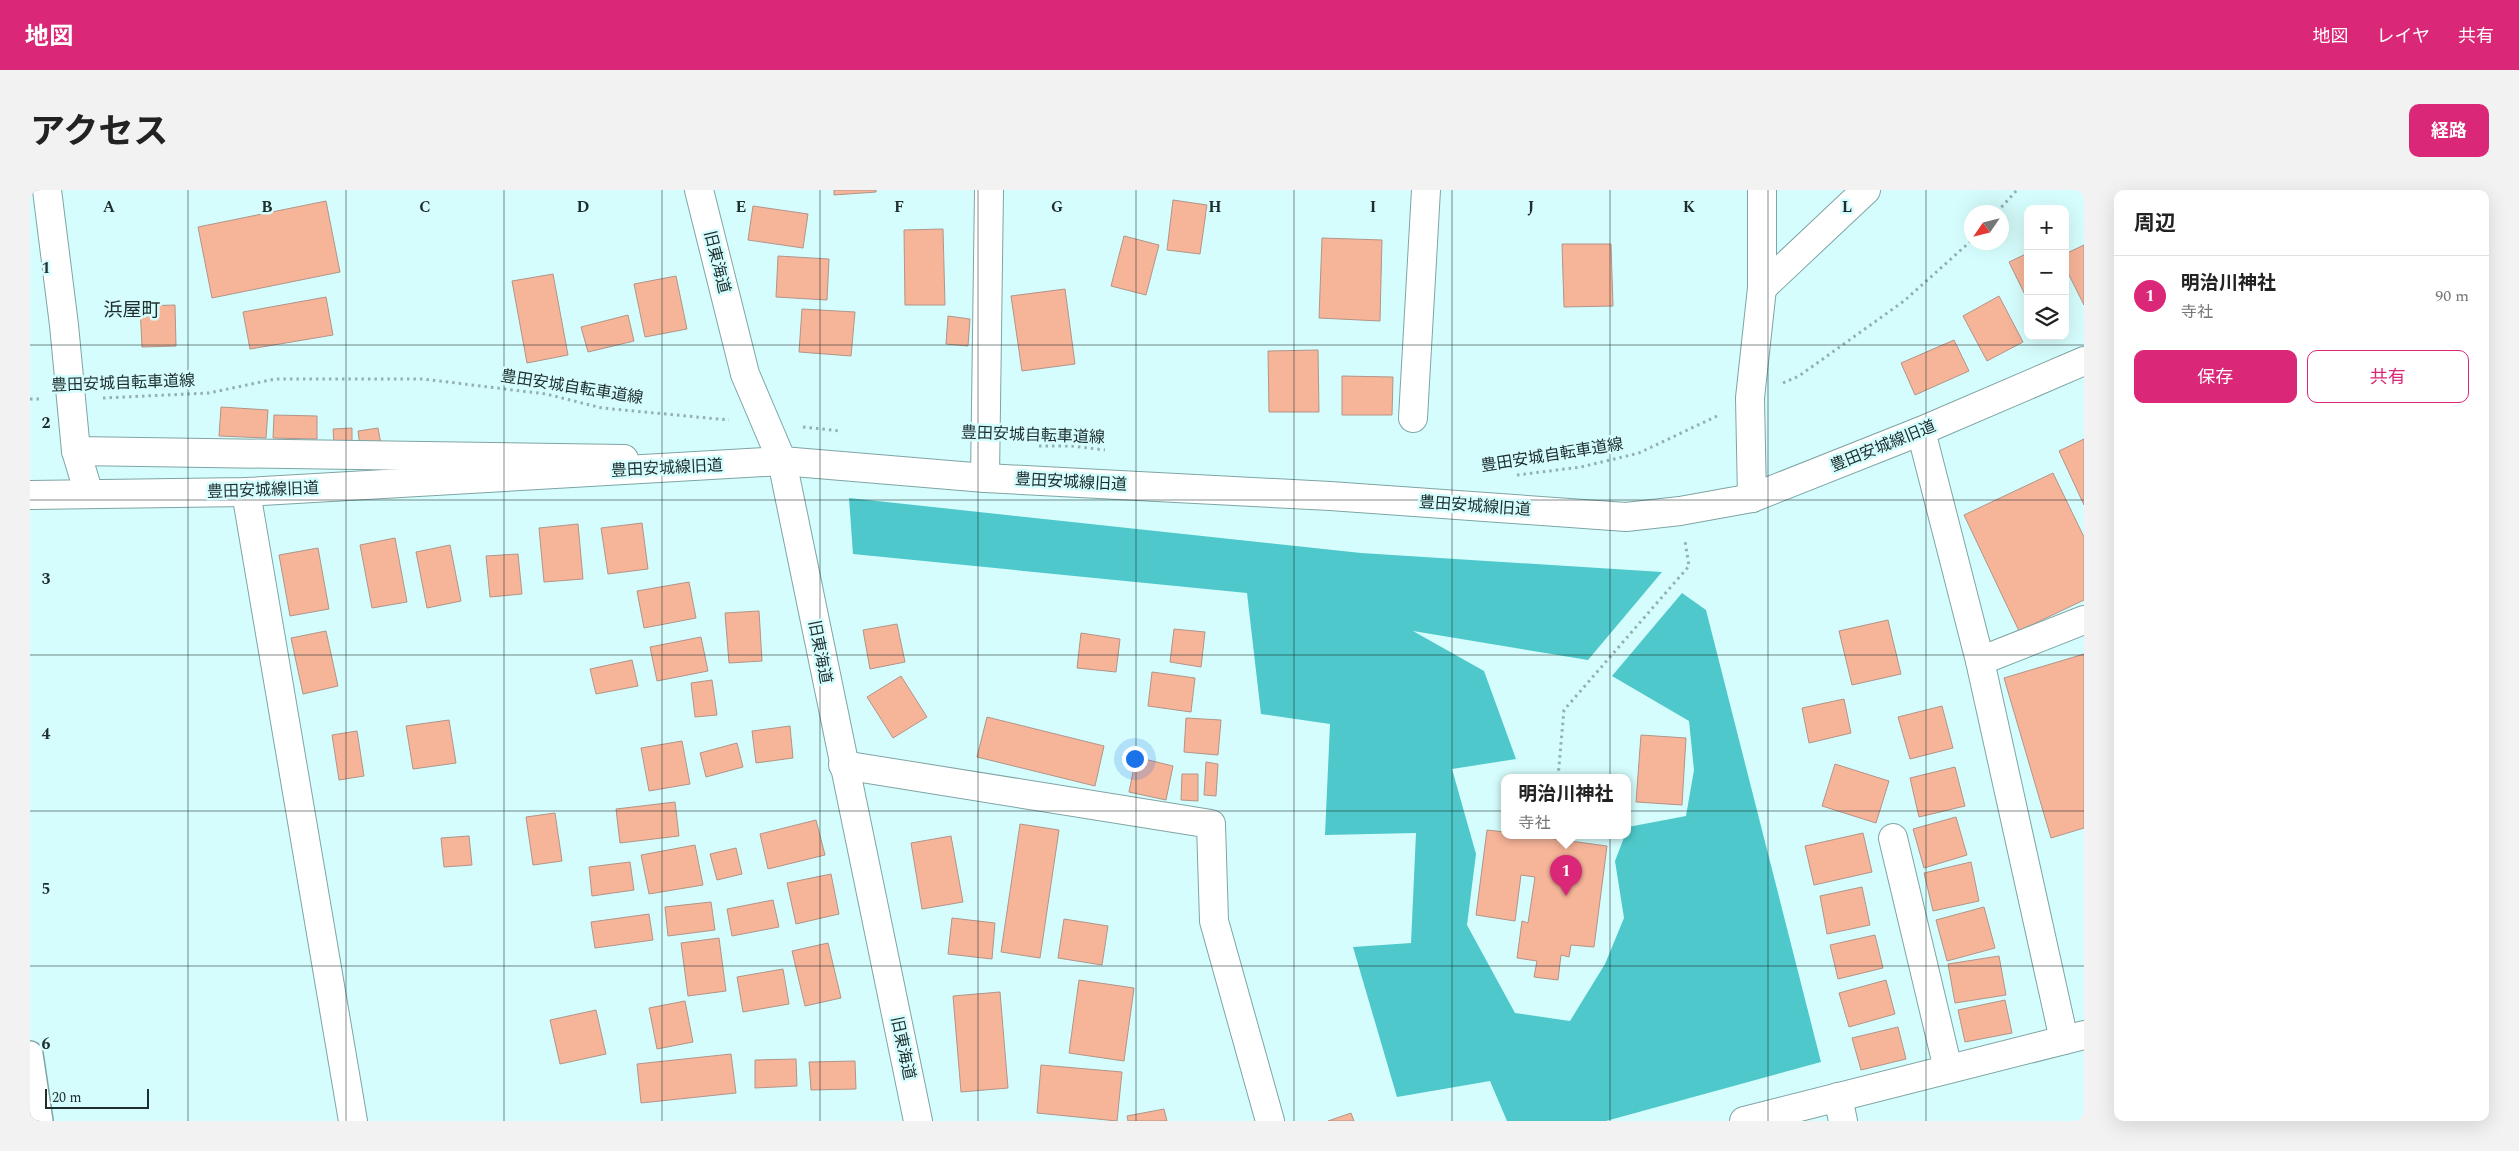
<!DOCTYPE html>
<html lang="ja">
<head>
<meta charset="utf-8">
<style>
	:root { --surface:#fff; --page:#f2f2f2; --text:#222; --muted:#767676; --line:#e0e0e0; --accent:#db2777 }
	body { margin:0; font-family:Spectral,"Noto Sans JP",serif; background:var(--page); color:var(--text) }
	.controls { position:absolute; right:15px; top:15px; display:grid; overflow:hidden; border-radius:10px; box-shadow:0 5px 20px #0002 }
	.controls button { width:45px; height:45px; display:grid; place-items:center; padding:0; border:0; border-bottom:1px solid var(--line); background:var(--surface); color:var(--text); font:25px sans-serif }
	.compass { position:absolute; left:1934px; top:15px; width:45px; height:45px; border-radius:50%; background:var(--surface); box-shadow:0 5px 20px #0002; rotate:235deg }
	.scale { position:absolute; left:15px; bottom:12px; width:104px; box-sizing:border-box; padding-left:5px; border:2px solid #1e2d2d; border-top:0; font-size:14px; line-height:18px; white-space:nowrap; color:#1e2d2d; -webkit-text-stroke:4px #d6fdfd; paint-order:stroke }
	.you { position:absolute; left:1104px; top:568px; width:18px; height:18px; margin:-12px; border:4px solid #fff; border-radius:50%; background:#1a73e8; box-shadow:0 0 0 8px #1a73e833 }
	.badge { display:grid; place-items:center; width:32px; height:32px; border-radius:50%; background:var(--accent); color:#fff; font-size:16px; font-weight:700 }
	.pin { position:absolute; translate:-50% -41px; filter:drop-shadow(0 1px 2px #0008) }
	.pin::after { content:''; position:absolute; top:26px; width:18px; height:15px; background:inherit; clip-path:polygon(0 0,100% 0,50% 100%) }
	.popup { position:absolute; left:1471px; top:584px; width:130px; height:65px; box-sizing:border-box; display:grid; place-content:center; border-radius:10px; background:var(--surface); filter:drop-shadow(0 1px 4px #0005); font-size:16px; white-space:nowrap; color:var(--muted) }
	.popup b { font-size:19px; color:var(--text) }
	.popup::after { content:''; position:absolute; left:50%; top:100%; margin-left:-10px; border:10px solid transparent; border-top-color:var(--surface) }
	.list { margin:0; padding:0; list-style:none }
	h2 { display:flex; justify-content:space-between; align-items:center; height:65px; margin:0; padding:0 20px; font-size:21px }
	h2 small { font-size:16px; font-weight:400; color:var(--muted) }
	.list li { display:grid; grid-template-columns:32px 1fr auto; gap:15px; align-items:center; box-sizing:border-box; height:80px; padding:0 20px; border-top:1px solid var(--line) }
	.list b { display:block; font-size:19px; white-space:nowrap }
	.list p { margin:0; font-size:16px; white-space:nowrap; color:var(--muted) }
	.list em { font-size:16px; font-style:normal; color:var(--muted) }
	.actions { display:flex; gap:10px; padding:15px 20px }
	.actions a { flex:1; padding:11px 0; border:1px solid var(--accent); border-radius:10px; text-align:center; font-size:18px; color:var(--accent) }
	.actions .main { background:var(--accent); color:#fff }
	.icon { flex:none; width:28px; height:28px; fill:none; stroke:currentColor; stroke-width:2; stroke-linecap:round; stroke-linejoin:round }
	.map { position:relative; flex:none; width:2054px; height:931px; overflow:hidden; border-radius:10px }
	header { display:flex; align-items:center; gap:30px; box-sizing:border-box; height:70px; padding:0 25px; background:var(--accent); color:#fff }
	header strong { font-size:24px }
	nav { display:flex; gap:28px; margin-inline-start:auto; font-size:18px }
	.intro { display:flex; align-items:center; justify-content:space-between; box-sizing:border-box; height:120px; padding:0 30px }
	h1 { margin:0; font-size:35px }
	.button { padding:12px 22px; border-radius:10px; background:var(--accent); color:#fff; font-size:18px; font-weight:700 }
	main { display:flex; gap:30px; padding:0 30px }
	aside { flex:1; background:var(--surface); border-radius:10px; box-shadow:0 5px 20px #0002 }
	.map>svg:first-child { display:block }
</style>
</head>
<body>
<header>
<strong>地図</strong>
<nav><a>地図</a><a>レイヤ</a><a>共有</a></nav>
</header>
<div class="intro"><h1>アクセス</h1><a class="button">経路</a></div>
<main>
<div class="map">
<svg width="2054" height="931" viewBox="0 0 2054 931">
	<rect width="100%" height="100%" fill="#d6fdfd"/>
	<path fill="#4ec8ca" d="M819 308 1331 363 1632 382 1558 470 1383 441 1454 481 1486 569 1422 579 1446 664 1437 735 1485 823 1540 831 1575 774 1594 728 1585 671 1595 645H1597L1598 637 1656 626 1664 580 1659 531 1582 486 1652 403 1676 420 1791 872 1576 931H1477L1460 891 1367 907 1323 757 1381 753 1386 643 1295 645 1300 534 1231 524 1217 403 823 364Z"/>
	<g fill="#f6b499" stroke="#b29488">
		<path d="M804 0H846V2L804 5Z"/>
		<path d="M1143 10 1177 15 1170 64 1137 60Z"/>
		<path d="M296 11 310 82 182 108 168 37Z"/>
		<path d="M723 16 778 24 773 58 718 50Z"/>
		<path d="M913 39 915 115H875L874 40Z"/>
		<path d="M1094 46 1129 55 1116 105 1081 96Z"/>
		<path d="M1292 48 1352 50 1350 131 1289 128Z"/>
		<path d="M1532 54H1581L1583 116 1534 117Z"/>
		<path d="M2054 55V115L2035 77V64Z"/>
		<path d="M1998 63V111L1979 72Z"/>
		<path d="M748 66 799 69 797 110 746 107Z"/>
		<path d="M523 84 538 165 497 173 482 91Z"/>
		<path d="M646 86 657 139 615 147 604 94Z"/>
		<path d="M1035 99 1045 174 992 181 981 106Z"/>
		<path d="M1969 106 1993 152 1957 171 1933 126Z"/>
		<path d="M296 107 303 145 220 159 213 122Z"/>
		<path d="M145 115 146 156 112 157 110 116Z"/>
		<path d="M772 119 825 122 821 166 769 162Z"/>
		<path d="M598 125 604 151 558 162 551 137Z"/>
		<path d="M918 126 940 129 938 156 916 154Z"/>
		<path d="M1924 150 1939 181 1885 205 1871 173Z"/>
		<path d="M1288 160 1289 222H1239L1238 161Z"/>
		<path d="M1312 186 1363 187 1362 225H1312Z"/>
		<path d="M191 217 238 220 236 248 189 246Z"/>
		<path d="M244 225 287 226V249L243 248Z"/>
		<path d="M322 238V254L304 255 303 239Z"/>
		<path d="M348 238 351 254 330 256 328 241Z"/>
		<path d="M2054 249V315L2029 261Z"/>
		<path d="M2023 283 2054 347V410L1989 441 1934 325Z"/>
		<path d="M612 333 618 379 578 384 571 338Z"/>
		<path d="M548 334 553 389 514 392 509 338Z"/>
		<path d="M365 348 377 412 342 418 330 355Z"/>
		<path d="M420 355 431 411 397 418 386 362Z"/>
		<path d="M288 358 299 419 260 426 249 365Z"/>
		<path d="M488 364 492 404 460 407 456 366Z"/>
		<path d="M659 392 666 428 614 438 607 401Z"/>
		<path d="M729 421 732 471 699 473 695 423Z"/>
		<path d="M1858 430 1871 484 1822 495 1809 441Z"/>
		<path d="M867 434 875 472 840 479 833 440Z"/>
		<path d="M1144 439 1175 442 1171 477 1140 472Z"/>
		<path d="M296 441 308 496 273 504 261 448Z"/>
		<path d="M1051 443 1090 449 1086 482 1047 478Z"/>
		<path d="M671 447 678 481 627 491 620 457Z"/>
		<path d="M2054 464V638L2021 648 1974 488Z"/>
		<path d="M602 470 608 496 566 504 560 479Z"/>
		<path d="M1122 482 1165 488 1161 522 1118 516Z"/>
		<path d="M871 486 897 527 863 548 837 507Z"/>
		<path d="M682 490 687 525 665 527 661 493Z"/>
		<path d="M1814 509 1821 543 1779 553 1772 518Z"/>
		<path d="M1912 516 1923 558 1880 569 1868 527Z"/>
		<path d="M957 527 1074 556 1065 596 947 567Z"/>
		<path d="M1156 528 1191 530 1188 565 1154 562Z"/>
		<path d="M419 530 426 573 383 579 376 536Z"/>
		<path d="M760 536 763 568 726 573 722 541Z"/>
		<path d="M327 541 334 586 309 590 302 545Z"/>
		<path d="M1611 545 1656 548 1652 615 1606 612Z"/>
		<path d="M652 551 660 594 619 601 611 558Z"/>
		<path d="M707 553 713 577 676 587 670 563Z"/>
		<path d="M1106 567 1143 576 1136 610 1099 602Z"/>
		<path d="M1176 572 1188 574 1186 606 1174 605Z"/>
		<path d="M1805 574 1859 591 1846 633 1792 616Z"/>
		<path d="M1925 577 1935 616 1889 627 1880 588Z"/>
		<path d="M1152 584H1168V611L1151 610Z"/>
		<path d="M645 612 649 646 590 653 586 619Z"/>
		<path d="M525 623 532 671 503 675 496 627Z"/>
		<path d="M1926 627 1937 665 1894 678 1883 639Z"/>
		<path d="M786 630 795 665 738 679 730 644Z"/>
		<path d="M990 634 1029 640 1010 768 971 762Z"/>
		<path d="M1457 640 1475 642V645H1495L1577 656 1564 757 1541 755 1539 767 1531 765 1528 790 1504 787 1507 771 1487 768 1492 731 1498 733 1505 687 1491 685 1485 731 1446 725Z"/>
		<path d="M1833 643 1842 682 1784 695 1775 656Z"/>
		<path d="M439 646 442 675 414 677 411 648Z"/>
		<path d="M921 646 933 712 892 719 881 653Z"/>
		<path d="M665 655 673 695 619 704 611 665Z"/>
		<path d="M706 658 712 684 687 690 680 664Z"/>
		<path d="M600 672 604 700 562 706 559 677Z"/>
		<path d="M1941 672 1949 711 1903 721 1894 683Z"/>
		<path d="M801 684 809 724 766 734 757 693Z"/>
		<path d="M1832 697 1840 735 1797 744 1790 706Z"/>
		<path d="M743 710 749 737 702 746 697 719Z"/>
		<path d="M681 712 685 740 638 746 635 717Z"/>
		<path d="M1954 717 1965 758 1917 771 1906 730Z"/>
		<path d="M619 724 623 750 565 758 561 732Z"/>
		<path d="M922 728 965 733 962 769 918 764Z"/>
		<path d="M1034 729 1078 736 1072 775 1028 768Z"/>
		<path d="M1845 745 1853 778 1808 789 1800 755Z"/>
		<path d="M689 748 696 801 658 806 651 753Z"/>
		<path d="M798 753 811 808 775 816 762 761Z"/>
		<path d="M1969 766 1976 805 1925 813 1918 774Z"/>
		<path d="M753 779 759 814 713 822 707 787Z"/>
		<path d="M1049 790 1104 798 1094 871 1039 863Z"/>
		<path d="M1856 790 1865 824 1819 837 1809 803Z"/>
		<path d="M970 802 978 898 931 902 923 806Z"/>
		<path d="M1975 810 1982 843 1935 852 1928 820Z"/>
		<path d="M655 811 663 852 627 859 619 818Z"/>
		<path d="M566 820 576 864 530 874 520 830Z"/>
		<path d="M1868 837 1876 869 1831 880 1822 848Z"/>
		<path d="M701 864 706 903 611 913 607 874Z"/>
		<path d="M766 869 767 896 725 898V870Z"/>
		<path d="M825 871 826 899 781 900 779 872Z"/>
		<path d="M1011 875 1092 882 1087 931 1007 923Z"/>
		<path d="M1134 919 1137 931H1098L1097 926Z"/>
		<path d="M1321 923 1324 931H1298Z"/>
	</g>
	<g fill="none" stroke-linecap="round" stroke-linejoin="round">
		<defs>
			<path id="pedestrian" d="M0 864 10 931"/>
			<g id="minor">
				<path d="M17 0 34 135 46 261 59 304"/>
				<path d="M1732 98 1836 0"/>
				<path d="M1383 228 1396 0"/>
				<path d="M1891 241 1950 471 2034 850"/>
				<path d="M46 261 594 269"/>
				<path d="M955 288 959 0"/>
				<path d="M216 302 323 931"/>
				<path d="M1722 308 1720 208 1732 98V0"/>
				<path d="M1950 471 2054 430"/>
				<path d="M813 575 1181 634 1184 731 1240 931"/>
				<path d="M1863 648 1918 879"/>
				<path d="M1808 907 1813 931"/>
				<path d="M1714 931 2054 845"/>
			</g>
			<g id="tertiary">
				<path d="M669 0 715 184 752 271 888 931"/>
				<path d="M0 305 216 302 752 271 955 288 1300 306 1596 327 1650 321 1722 308 1891 241 2054 171"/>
			</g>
		</defs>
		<use href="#pedestrian" stroke="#7fa4a4" stroke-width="28"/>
		<use href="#minor" stroke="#7fa4a4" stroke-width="30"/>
		<use href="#tertiary" stroke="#7fa4a4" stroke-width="30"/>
		<g stroke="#93b1b1" stroke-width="3" stroke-dasharray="2.5 4" stroke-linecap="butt">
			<path d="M1967 22 1987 0"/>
			<path d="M1753 193 1769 186 1874 111 1942 50"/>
			<path d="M73 208 179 203 245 189H393L516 204 572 218 699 230"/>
			<path d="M0 209H9"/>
			<path d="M773 237 811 241"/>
			<path d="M1009 256H1041L1075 260"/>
			<path d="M1487 285 1551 277 1609 263 1687 226"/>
			<path d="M1528 587 1534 520 1659 376 1655 351"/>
			<path d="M1523 648V645"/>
		</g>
		<use href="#pedestrian" stroke="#fff" stroke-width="25"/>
		<use href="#minor" stroke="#fff" stroke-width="28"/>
		<use href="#tertiary" stroke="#fff" stroke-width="28"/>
	</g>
	<path fill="none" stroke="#1e2d2d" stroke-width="1" stroke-opacity="0.55" d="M158 0V931M316 0V931M474 0V931M632 0V931M790 0V931M948 0V931M1106 0V931M1264 0V931M1422 0V931M1580 0V931M1738 0V931M1896 0V931M0 155H2054M0 310H2054M0 465H2054M0 621H2054M0 776H2054"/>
	<g text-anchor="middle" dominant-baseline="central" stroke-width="5" stroke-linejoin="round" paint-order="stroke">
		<g font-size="16" fill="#1e2d2d" stroke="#d6fdfd">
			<text transform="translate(687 72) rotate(76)">旧東海道</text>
			<text transform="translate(93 193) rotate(-2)">豊田安城自転車道線</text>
			<text transform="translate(542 197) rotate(9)">豊田安城自転車道線</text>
			<text transform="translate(1003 245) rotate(2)">豊田安城自転車道線</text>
			<text transform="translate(1853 256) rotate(-22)">豊田安城線旧道</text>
			<text transform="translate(1522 265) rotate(-9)">豊田安城自転車道線</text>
			<text transform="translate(637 278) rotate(-3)">豊田安城線旧道</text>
			<text transform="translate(1041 292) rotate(3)">豊田安城線旧道</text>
			<text transform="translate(233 300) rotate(-2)">豊田安城線旧道</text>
			<text transform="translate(1445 316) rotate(4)">豊田安城線旧道</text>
			<text transform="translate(790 462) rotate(79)">旧東海道</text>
			<text transform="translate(873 858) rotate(78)">旧東海道</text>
		</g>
		<g font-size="19" fill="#1e2d2d" stroke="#d6fdfd">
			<text x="102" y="120">浜屋町</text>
		</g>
	</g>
	<g font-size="16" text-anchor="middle" font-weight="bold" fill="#1e2d2d" stroke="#d6fdfd" stroke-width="5" stroke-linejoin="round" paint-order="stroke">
		<text x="79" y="22">A</text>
		<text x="237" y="22">B</text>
		<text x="395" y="22">C</text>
		<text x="553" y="22">D</text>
		<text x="711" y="22">E</text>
		<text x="869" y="22">F</text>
		<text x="1027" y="22">G</text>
		<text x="1185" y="22">H</text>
		<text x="1343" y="22">I</text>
		<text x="1501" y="22">J</text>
		<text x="1659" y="22">K</text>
		<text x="1817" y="22">L</text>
		<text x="16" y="83">1</text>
		<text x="16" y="238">2</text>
		<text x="16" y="394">3</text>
		<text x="16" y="549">4</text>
		<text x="16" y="704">5</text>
		<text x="16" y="859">6</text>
	</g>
</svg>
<div class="controls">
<button>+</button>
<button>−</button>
<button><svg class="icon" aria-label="layers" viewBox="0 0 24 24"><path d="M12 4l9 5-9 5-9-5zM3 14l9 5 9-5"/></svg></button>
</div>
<svg class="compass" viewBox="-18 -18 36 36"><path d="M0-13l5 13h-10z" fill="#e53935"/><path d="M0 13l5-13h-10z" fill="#767676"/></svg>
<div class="scale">20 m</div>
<div class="you"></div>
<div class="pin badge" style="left:1536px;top:706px">1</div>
<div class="popup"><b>明治川神社</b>寺社</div>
</div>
<aside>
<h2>周辺<small></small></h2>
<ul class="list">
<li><span class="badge">1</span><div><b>明治川神社</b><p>寺社</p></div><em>90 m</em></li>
</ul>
<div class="actions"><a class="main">保存</a><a>共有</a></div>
</aside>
</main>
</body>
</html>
